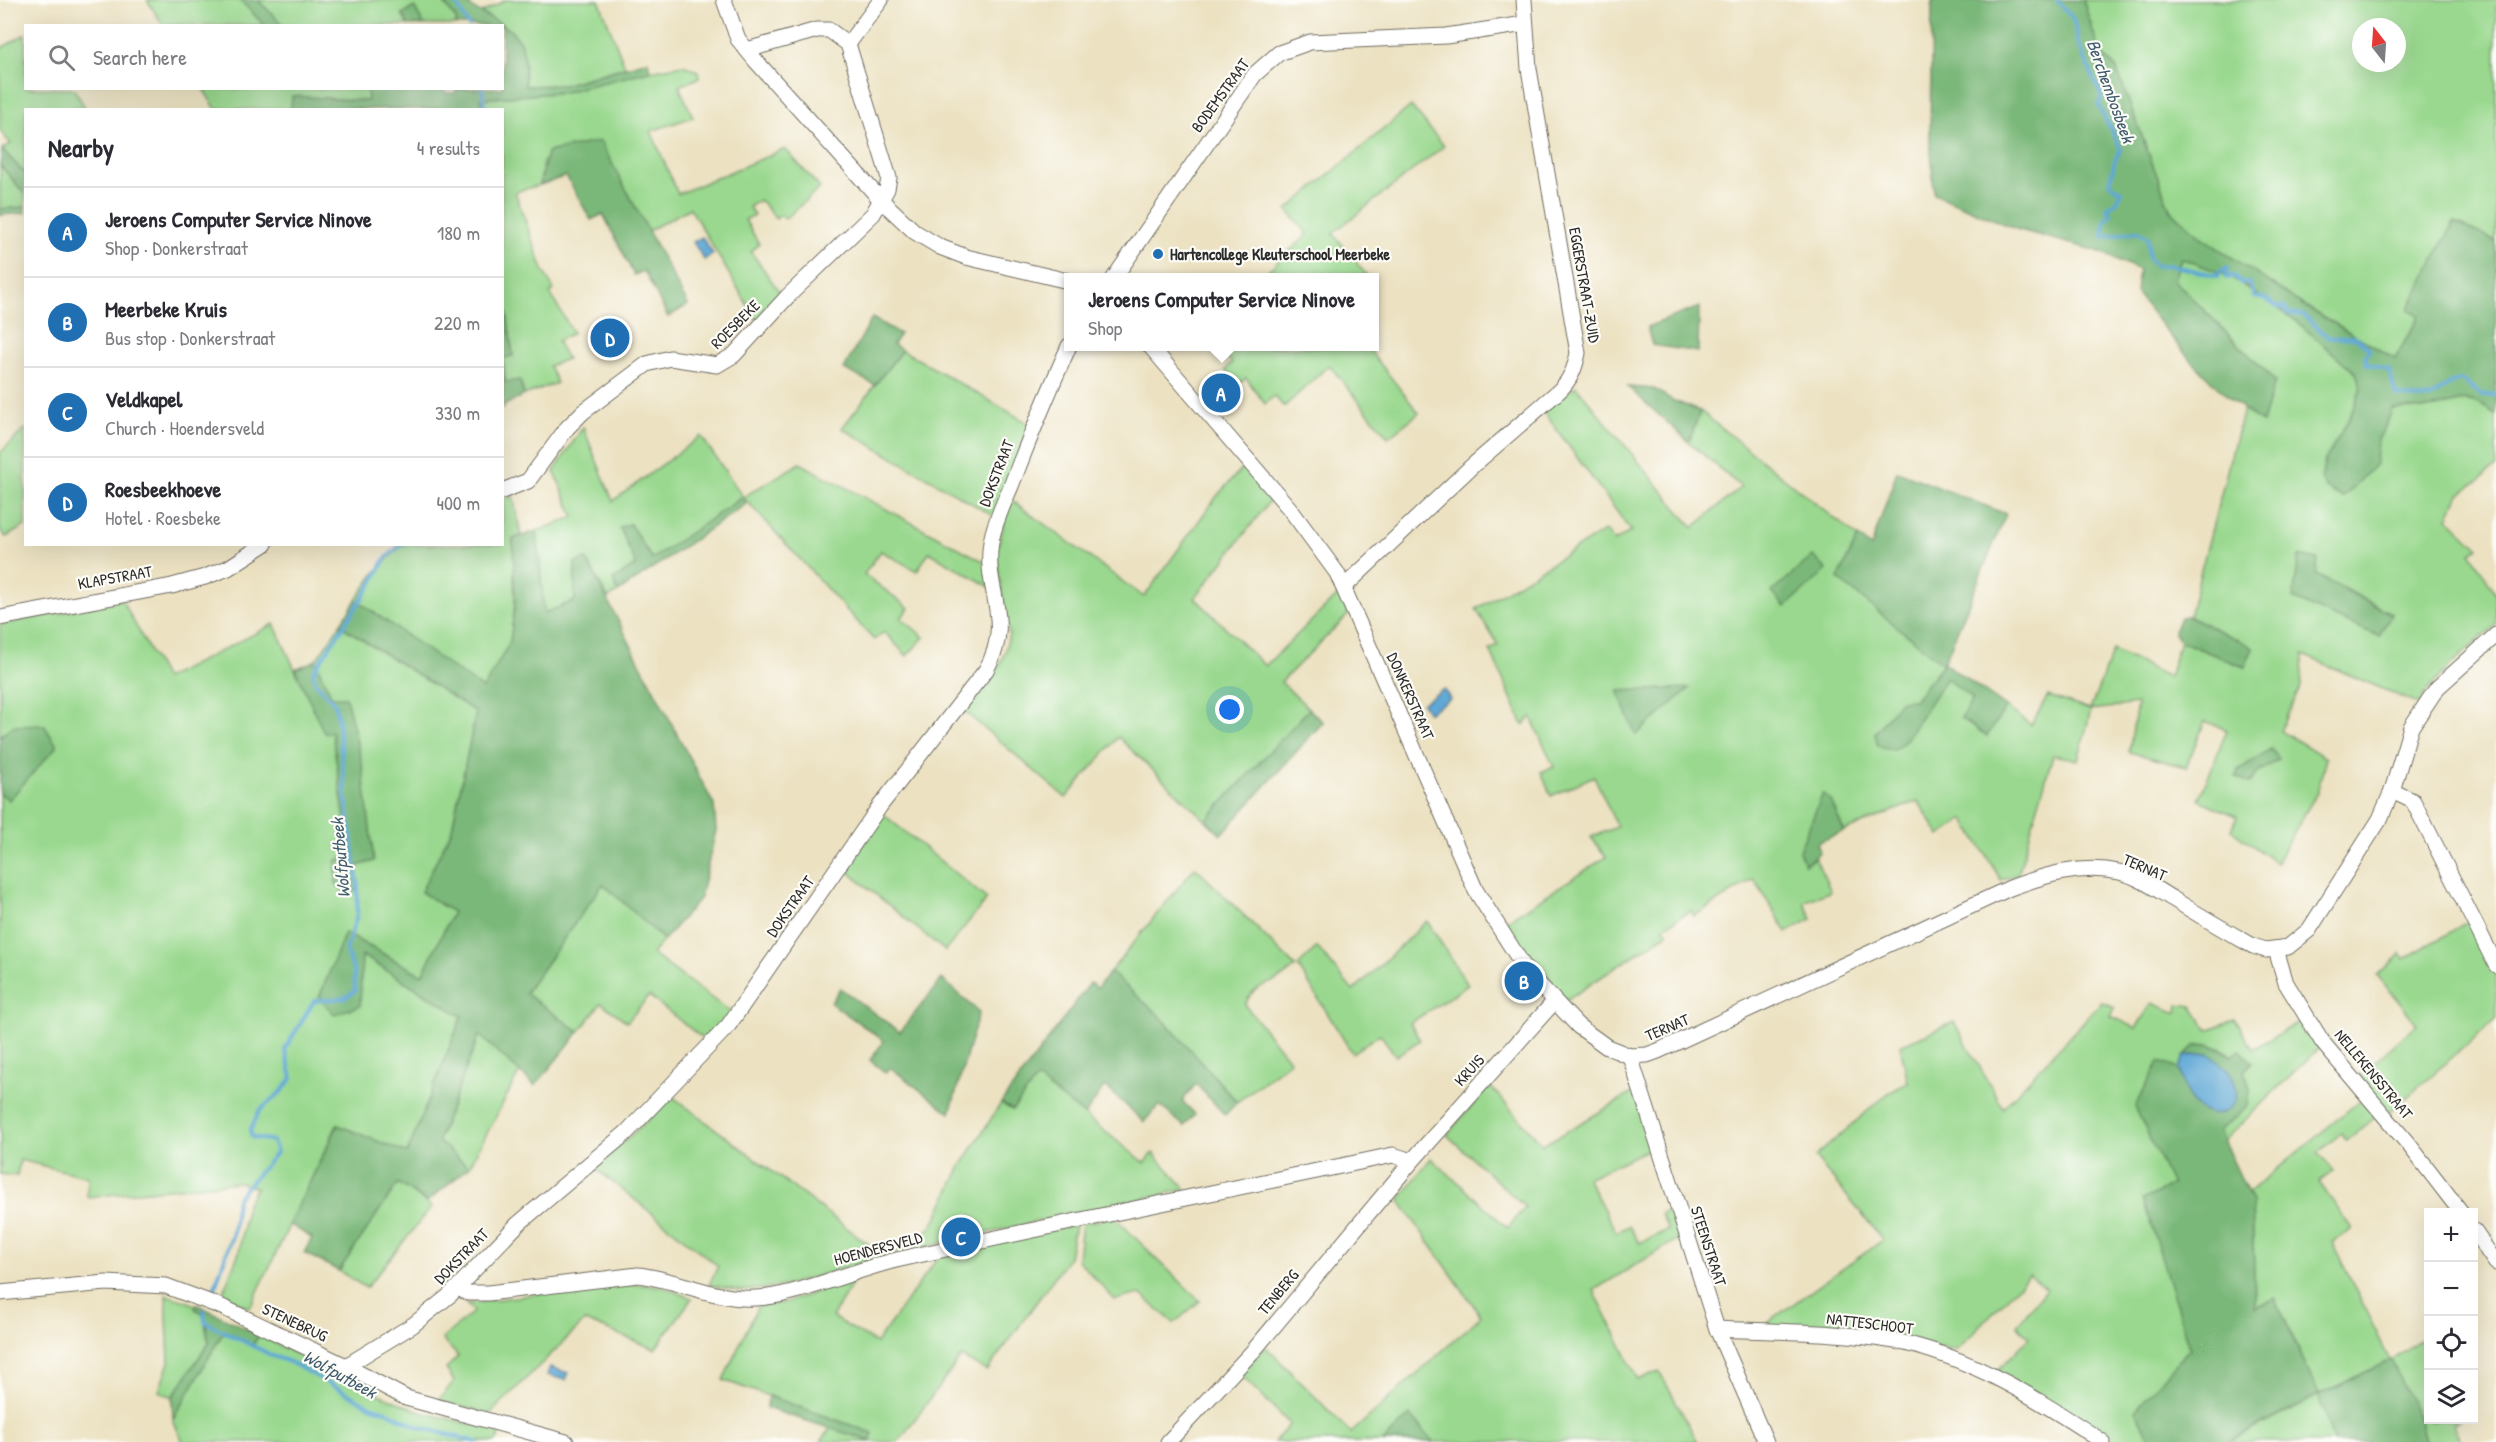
<!DOCTYPE html>
<html lang="en">
<head>
<meta charset="utf-8">
<style>
	:root { --surface:#fff; --page:#f2f2f3; --text:#2b2b33; --muted:#7c7c81; --line:#e1e1e2; --accent:#1f6fb2 }
	body { margin:0; font-family:"Patrick Hand",sans-serif; background:var(--page); color:var(--text) }
	.controls { position:absolute; right:18px; bottom:18px; display:grid; overflow:hidden; border-radius:0px; box-shadow:0 6px 24px #0002 }
	.controls button { width:54px; height:54px; display:grid; place-items:center; padding:0; border:0; border-bottom:2px solid var(--line); background:var(--surface); color:var(--text); font:30px sans-serif }
	.compass { position:absolute; left:2352px; top:18px; width:54px; height:54px; border-radius:50%; background:var(--surface); box-shadow:0 6px 24px #0002; rotate:343deg }
	.you { position:absolute; left:1230px; top:710px; width:21px; height:21px; margin:-15px; border:4px solid #fff; border-radius:50%; background:#1a73e8; box-shadow:0 0 0 9px #1a73e833 }
	.badge { display:grid; place-items:center; width:39px; height:39px; border-radius:50%; background:var(--accent); color:#fff; font-size:20px; font-weight:700 }
	.pin { position:absolute; translate:-50% -50%; border:3px solid #fff; box-shadow:0 2px 6px #0006 }
	.popup { position:absolute; left:1064px; top:273px; width:315px; height:78px; box-sizing:border-box; display:grid; place-content:center; border-radius:0px; background:var(--surface); filter:drop-shadow(0 2px 4px #0005); font-size:20px; white-space:nowrap; color:var(--muted) }
	.popup b { font-size:22px; color:var(--text) }
	.popup::after { content:''; position:absolute; left:50%; top:100%; margin-left:-12px; border:12px solid transparent; border-top-color:var(--surface) }
	.list { margin:0; padding:0; list-style:none }
	h2 { display:flex; justify-content:space-between; align-items:center; height:78px; margin:0; padding:0 24px; font-size:26px }
	h2 small { font-size:20px; font-weight:400; color:var(--muted) }
	.list li { display:grid; grid-template-columns:39px 1fr auto; gap:18px; align-items:center; box-sizing:border-box; height:90px; padding:0 24px; border-top:2px solid var(--line) }
	.list b { display:block; font-size:22px; white-space:nowrap }
	.list p { margin:0; font-size:20px; white-space:nowrap; color:var(--muted) }
	.list em { font-size:20px; font-style:normal; color:var(--muted) }
	.icon { flex:none; width:33px; height:33px; fill:none; stroke:currentColor; stroke-width:2; stroke-linecap:round; stroke-linejoin:round }
	.map { position:relative; flex:none; width:2496px; height:1442px; overflow:hidden }
	.search { position:absolute; background:var(--surface); box-shadow:0 6px 24px #0002; left:24px; top:24px; width:480px; height:66px; display:flex; align-items:center; gap:15px; box-sizing:border-box; padding:0 21px; border-radius:0px; color:var(--muted); font-size:22px }
	.panel { position:absolute; background:var(--surface); box-shadow:0 6px 24px #0002; left:24px; top:108px; width:480px; height:438px; border-radius:0px }
	.map>svg:first-child { display:block }
</style>
</head>
<body>
<div class="map">
<svg width="2496" height="1442" viewBox="0 0 2496 1442">
	<rect width="100%" height="100%" fill="#fdfcf7"/>
	<filter id="ink" filterUnits="userSpaceOnUse"><feTurbulence type="fractalNoise" baseFrequency=".0167" numOctaves="2"/><feDisplacementMap in="SourceGraphic" scale="12" xChannelSelector="R" yChannelSelector="G"/><feConvolveMatrix kernelMatrix="1 2 1 2 8 2 1 2 1" color-interpolation-filters="sRGB"/></filter>
	<filter id="wash" filterUnits="userSpaceOnUse"><feTurbulence type="fractalNoise" baseFrequency=".008" numOctaves="4" result="noise"/><feDisplacementMap in="SourceGraphic" scale="24" xChannelSelector="R" yChannelSelector="G"/><feGaussianBlur stdDeviation="1.35" result="paint"/><feColorMatrix in="noise" values="0 0 0 0 0 0 0 0 0 0 0 0 0 0 0 0 0 1.4 0 .05"/><feComposite in="paint" operator="in"/></filter>
	<g filter="url(#wash)">
		<rect width="100%" height="100%" fill="#ece2c2"/>
		<g fill="#99d88e" stroke="#62825c" stroke-width="1.5" fill-rule="evenodd">
			<path d="M147 0H240L264 25H163Z"/>
			<path d="M258 0H442L456 19V25H423L415 7 402 14 408 25H283Z"/>
			<path d="M506 0H599L625 67 563 85 525 86C522 39 524 34 481 13Z"/>
			<path d="M2083 0H2496V241L2455 222 2409 310 2419 316 2395 359 2303 305 2204 239 2170 210 2116 68 2100 53ZM2361 27H2397V63H2361Z"/>
			<path d="M25 34 26 88 74 89 86 109 26 110 25 174 2 149 11 144 0 131V49Z"/>
			<path d="M683 65 698 71 699 78 679 86 693 117 651 131 678 194 785 149 820 188 785 219 781 215 776 219 760 200 749 207 754 215 745 220 759 244 751 252 781 294 757 321 690 208 648 231 600 142 543 162 540 185 515 192 543 270 554 290 550 293 573 333 557 341 567 359 549 366 557 383 524 395 520 380 505 383 503 358 513 356 502 279V110L482 109 481 99 564 92 633 74Z"/>
			<path d="M203 89H367L368 101 292 96 291 109H216Z"/>
			<path d="M1411 106 1444 146 1333 233 1368 277H1261L1308 234 1287 210Z"/>
			<path d="M0 165 25 194V207L0 209Z"/>
			<path d="M2181 257 2229 276 2295 320 2356 373 2361 387 2350 417 2325 460 2374 447C2380 433 2389 424 2391 409 2403 407 2413 409 2425 409 2459 408 2463 388 2496 415V467L2458 496 2448 518 2479 548 2471 553 2496 594V625C2467 650 2439 673 2418 704L2303 655 2301 686 2280 730 2326 758 2317 793 2276 863 2232 830 2237 816 2199 800 2227 730 2205 721 2186 767 2129 752 2137 704 2091 710 2078 760 2053 755 2018 874 2001 880 1964 819 1940 836 1918 801 1844 831 1831 801 1805 864 1815 858 1831 891 1804 902 1812 919 1787 932 1754 879 1694 916 1691 911 1663 927 1668 933 1565 1001 1536 969 1505 922 1606 857 1591 837 1617 827 1594 776 1551 796 1541 772 1554 767 1531 717 1523 725 1490 650 1498 645 1476 609 1606 530 1614 542 1631 531 1543 411 1576 386 1693 528 1741 487 1689 442 1700 411 1858 537 1838 579 1944 663 1914 700 1905 741 1946 677 1973 699 1987 736 2006 707 2031 725 2048 696 2090 710 2113 650 2169 677 2180 641 2244 667 2253 648 2189 616 2243 410 2261 421 2275 381 2173 280ZM2318 560 2316 574 2391 613 2379 636 2293 599ZM2271 749 2278 759 2258 773Z"/>
			<path d="M1216 347H1367L1419 413 1388 437 1329 365 1284 407 1274 396 1265 404 1246 378 1239 384 1225 370 1232 363Z"/>
			<path d="M902 350 1030 424 995 517 842 428Z"/>
			<path d="M583 427 613 501 701 436 743 497 800 463 987 563 990 587 929 552 917 571 881 551 864 574 909 608 901 618 924 637 907 656 884 632 874 640 743 497 652 560 630 524 620 528 636 565 613 580 618 592 608 598 587 560 575 564V601L544 613 537 531 574 517 554 471Z"/>
			<path d="M25 429V526L6 537 0 530V453Z"/>
			<path d="M1245 465 1272 498 1195 598 1265 666 1340 593 1349 614 1281 682 1323 722 1221 835 1118 737 1066 798 964 711 997 670 1005 652 1009 634 996 554 1010 499 1144 597 1217 496Z"/>
			<path d="M513 496 521 536 513 539 515 603 510 642 483 689 356 600 377 570 402 545 502 544 503 499Z"/>
			<path d="M122 600 165 679 274 624 324 732H332L350 855 357 866 374 861 332 697 315 661 340 625 476 712 452 829 421 892 453 912 422 975 345 933 319 998 361 955 462 1016 407 1154 337 1125 250 1308 222 1295 239 1252 247 1203 256 1188 239 1182 87 1197 88 1177 20 1160 17 1176 0 1174V793L9 799 13 726 0 736V625Z"/>
			<path d="M883 814 987 899 945 951 846 870Z"/>
			<path d="M1195 867 1296 967C1290 971 1285 976 1279 979 1262 987 1253 986 1245 1005L1290 1061 1237 1102 1161 1017 1110 972Z"/>
			<path d="M603 883 664 940 652 954 733 1014 707 1042 649 996 627 1022 601 1003 579 1032 525 994Z"/>
			<path d="M1427 921 1468 985 1410 1023 1420 1040 1396 1056 1380 1034 1352 1053 1298 966 1317 947 1353 991Z"/>
			<path d="M2469 921 2496 973V1019L2390 1112 2358 1077 2417 1024 2377 975 2401 954 2404 959Z"/>
			<path d="M2102 1002 2115 1008 2111 1016 2136 1028 2152 1003 2177 1013 2178 1004 2192 1006 2208 1030 2235 1019 2253 1049 2301 1021 2321 1047C2287 1077 2257 1110 2223 1141L2219 1131 2250 1089C2248 1083 2247 1076 2244 1071 2237 1055 2213 1040 2196 1046 2187 1049 2183 1060 2179 1069L2159 1062 2172 1185 2144 1200 2190 1348 2135 1410 2151 1442H2112L2060 1409 1995 1373 2029 1338 2017 1325 2046 1289 2029 1275 1956 1351 1894 1337 1761 1327 1883 1240 1815 1157 1887 1094 1908 1082 1900 1045 1954 1022 2003 1108Z"/>
			<path d="M479 1035 520 1071 469 1167 438 1141Z"/>
			<path d="M1037 1078 1145 1163 1153 1153 1186 1189 883 1256 785 1286 741 1291 709 1285 718 1266 595 1168 673 1097 871 1246 882 1250 924 1233 933 1225 961 1166 1001 1103 1012 1110Z"/>
			<path d="M1489 1085 1543 1145 1634 1092 1651 1148 1587 1178 1616 1232 1629 1226 1639 1243 1668 1230 1661 1214 1673 1208 1682 1237 1594 1290 1638 1380 1659 1371 1698 1442H1433L1410 1415 1383 1442H1274L1290 1424 1239 1373 1266 1347 1351 1433 1481 1316 1399 1200 1431 1158 1508 1228 1525 1207 1447 1135Z"/>
			<path d="M2363 1098 2378 1115 2347 1141 2341 1133 2318 1153 2333 1171 2319 1182 2352 1229 2332 1242 2390 1360 2428 1334V1420H2458L2452 1424 2461 1442H2425L2420 1421 2390 1360 2319 1395 2334 1442H2229L2319 1395 2275 1298 2255 1307 2252 1202 2248 1193Z"/>
			<path d="M398 1182 432 1207 366 1288 339 1271Z"/>
			<path d="M1114 1217 1200 1301 1174 1323 1140 1294 1115 1300 1078 1260 1082 1223Z"/>
			<path d="M1075 1225 1069 1257 987 1371 961 1357 898 1442H821L831 1427 869 1441 872 1433 723 1380 758 1306 787 1302 856 1278 832 1317 876 1343 942 1252Z"/>
			<path d="M627 1284 660 1286 692 1298 655 1349 585 1321 490 1414 438 1401 454 1381 446 1369 458 1356 442 1339 474 1311 466 1304 591 1286Z"/>
			<path d="M166 1295C207 1307 200 1304 209 1343L172 1397 159 1391 169 1362Z"/>
			<path d="M224 1331 253 1345 259 1335 348 1381 424 1413 501 1431 496 1442H183L173 1420Z"/>
		</g>
		<g fill="#7ab879" stroke="#527252" stroke-width="1.5">
			<path d="M240 0H258L283 25H264Z"/>
			<path d="M442 0H464C481 20 512 20 522 47 526 58 524 74 525 86L563 85 648 61 650 71 564 92 481 99 482 109H291L292 96 368 101 367 89H444L445 93H456V89L502 88V26L456 25V19Z"/>
			<path d="M1932 0H2083L2100 53 2116 68 2170 210 2204 239 2303 305 2395 359 2419 316 2408 310 2454 222 2496 241V415C2463 388 2460 407 2425 409 2414 409 2403 407 2392 409 2386 433 2373 435 2376 464L2343 498 2326 488 2321 479 2325 460 2350 417 2361 388 2356 373 2295 320 2229 276 2181 258 2174 280 2275 381 2262 422C2211 389 2171 339 2136 292L2139 270 2101 252 2016 229 1934 194 1930 137Z"/>
			<path d="M415 7 423 25H408L402 14Z"/>
			<path d="M600 141 688 305 668 317 644 271 634 275 603 214 591 220 566 176 540 185 547 152Z"/>
			<path d="M2 149 25 174V194L0 165Z"/>
			<path d="M25 207V213L0 215V209Z"/>
			<path d="M502 279 513 356 503 358 505 382 520 380 524 395 505 405 503 410Z"/>
			<path d="M1699 307 1698 352 1652 345 1647 327Z"/>
			<path d="M872 318 900 334 893 344 902 350 875 385 844 369Z"/>
			<path d="M1628 387 1654 389 1672 400 1700 411 1689 442Z"/>
			<path d="M1897 471 2006 514 1944 663 2006 707 1987 736 1961 718 1973 699 1946 678 1905 741 1894 750 1878 746 1875 733 1900 701 1914 700 1943 664 1838 579 1858 537 1871 547Z"/>
			<path d="M743 497 746 504 618 592 613 580 636 565 620 528 630 524 652 559Z"/>
			<path d="M537 531 544 613 575 601V563L586 559 714 805 716 830 700 898 664 940 603 884 525 993 579 1032 535 1086 479 1035 438 1141 469 1167 427 1202 398 1183 339 1271 304 1253 312 1238 289 1224 338 1125 407 1153 462 1016 362 955 360 1006 334 1014 319 998 345 933 422 975 453 912 421 892 452 829 476 712 340 625 356 600 483 689 510 642 515 603 513 539Z"/>
			<path d="M1813 556 1827 570 1785 607 1772 592Z"/>
			<path d="M2299 556 2318 560 2316 574 2391 614 2379 636 2293 599Z"/>
			<path d="M2189 616 2253 647 2245 667 2180 641 2174 632 2180 617Z"/>
			<path d="M315 661 332 697H346L362 763 374 861 357 866V891H343L336 883V861L350 854 332 732 324 733 295 669Z"/>
			<path d="M1690 688 1636 735 1618 691Z"/>
			<path d="M1309 709 1323 722 1221 835 1206 820Z"/>
			<path d="M44 725 57 746 9 800 0 793V736L13 726Z"/>
			<path d="M2271 749 2278 759 2258 773 2250 783 2236 777 2238 770Z"/>
			<path d="M1823 793 1831 801 1844 831 1817 843 1820 852 1805 864 1799 851Z"/>
			<path d="M1110 972 1161 1017 1237 1102 1225 1115 1196 1084 1182 1101 1195 1114 1184 1126 1159 1105 1144 1122 1105 1086 1085 1115 1037 1079 1012 1110 1001 1103 1090 983 1097 988Z"/>
			<path d="M942 979 979 1012 950 1113 891 1068 886 1073 870 1060 884 1041 831 1003 840 988 900 1032Z"/>
			<path d="M2210 1044 2232 1056 2240 1050 2252 1062 2244 1070 2250 1089 2248 1106 2219 1131 2252 1202 2255 1307 2275 1298 2319 1395 2391 1360 2420 1421 2425 1442H2334L2318 1395 2228 1442H2151L2135 1410 2190 1348 2143 1200 2172 1185 2135 1107 2159 1062 2179 1069 2187 1093 2209 1054 2185 1056 2194 1046Z"/>
			<path d="M196 1304 259 1335 253 1345 224 1331 173 1420 172 1397 209 1343 204 1313 195 1309Z"/>
			<path d="M769 1396 873 1433 870 1441 766 1408Z"/>
			<path d="M1410 1415 1433 1442H1383Z"/>
		</g>
		<g fill="#5fa8d6" stroke="#456a80" stroke-width="1.5">
			<path d="M702 237 713 254 704 260 693 242Z"/>
			<path d="M1444 689 1450 699 1428 713 1422 703Z"/>
			<path d="M2209 1054C2265 1092 2222 1131 2197 1107 2186 1098 2183 1081 2179 1069L2185 1056Z"/>
			<path d="M550 1367 568 1373 566 1380 547 1375Z"/>
		</g>
		<g fill="none" stroke-linecap="round" stroke-linejoin="round">
			<g stroke="#5fa8d6" stroke-width="4">
				<path d="M454 0 469 26"/>
				<path d="M2057 0 2073 19 2079 45 2102 98 2098 105 2121 149 2115 160 2110 183 2122 192 2116 202 2107 208 2111 214 2105 222 2103 237 2137 231 2148 238 2149 259 2157 266 2171 265 2218 276V273L2228 267 2226 278 2234 276 2241 283 2250 284 2254 297 2266 299 2279 308 2284 307 2288 313 2303 315 2329 338 2356 337 2370 350 2365 356 2367 364 2389 370 2396 395C2401 396 2424 400 2428 398 2441 394 2446 382 2461 380L2482 395H2496"/>
				<path d="M482 88 485 110"/>
				<path d="M214 1290 233 1233 237 1198 277 1152 273 1141 252 1137 250 1131 259 1111 282 1091 292 1078 285 1049 314 1001 344 998 355 991 354 972 346 950 357 915 358 884 346 799 338 720 335 704 316 683 313 672 371 585 385 559 402 544"/>
				<path d="M204 1311 205 1322 275 1357 290 1362 372 1407 386 1411 416 1426 476 1442"/>
			</g>
		</g>
	</g>
	<g filter="url(#ink)">
		<g fill="none" stroke-linecap="round" stroke-linejoin="round">
			<defs>
				<g id="minor">
					<path d="M724 0 738 39 755 60 880 199 915 232 940 247 966 257 1068 281"/>
					<path d="M848 44 881 0"/>
					<path d="M1114 278 1255 74 1279 53 1310 42 1446 36 1525 24"/>
					<path d="M1150 346 1290 509 1337 573 1476 891 1526 970 1578 1026 1607 1047 1630 1056 1647 1055 1658 1051 2010 888C2045 875 2081 864 2119 872 2138 876 2156 889 2173 899 2199 915 2226 931 2253 946L2266 950 2288 947 2309 930 2380 819 2392 791 2411 727 2437 688 2496 635"/>
					<path d="M502 491 528 481 567 428 583 412 647 364 670 358 717 365 734 355 788 296 873 214 887 189 889 178 848 44 829 30H817L747 50"/>
					<path d="M1344 587 1471 467 1560 390C1571 379 1575 368 1578 353L1529 69 1524 0"/>
					<path d="M0 618 172 586 205 577 228 568 265 544"/>
					<path d="M2392 791 2413 801 2496 965"/>
					<path d="M2276 950 2286 983 2323 1043 2410 1146 2461 1212"/>
					<path d="M1630 1056 1717 1329 1766 1442"/>
					<path d="M2474 1231 2496 1263"/>
					<path d="M458 1288 468 1293H488L638 1275C674 1279 707 1296 743 1298 786 1302 857 1268 901 1259 1064 1222 1229 1190 1393 1155L1412 1161"/>
					<path d="M0 1293 106 1283 166 1286 222 1307 346 1366 406 1398 566 1442"/>
					<path d="M1717 1329C1776 1332 1837 1331 1895 1341 1970 1356 2040 1400 2103 1442"/>
					<path d="M346 1366 413 1325 450 1295 518 1224 626 1133 728 1026 880 806 986 670C1015 619 983 591 991 542 994 523 1004 503 1011 486 1029 439 1048 393 1069 346"/>
					<path d="M1168 1442 1254 1350 1412 1161 1553 1003"/>
				</g>
			</defs>
			<use href="#minor" stroke="#6f6b60" stroke-width="17"/>
			<use href="#minor" stroke="#fff" stroke-width="15"/>
		</g>
	</g>
	<circle fill="#1f6fb2" stroke="#fdfcf7" stroke-width="2" cx="1158" cy="254" r="6"/>
	<g text-anchor="middle" dominant-baseline="central" stroke-width="4.5" stroke-linejoin="round" paint-order="stroke">
		<g font-size="16" fill="#2b2b2b" stroke="#fdfcf7">
			<text transform="translate(1220 95) rotate(-54)">BODEMSTRAAT</text>
			<text transform="translate(1585 285) rotate(80)">EGGERSTRAAT-ZUID</text>
			<text transform="translate(735 324) rotate(-45)">ROESBEKE</text>
			<text transform="translate(996 473) rotate(-69)">DOKSTRAAT</text>
			<text transform="translate(115 577) rotate(-10)">KLAPSTRAAT</text>
			<text transform="translate(1411 696) rotate(66)">DONKERSTRAAT</text>
			<text transform="translate(2145 867) rotate(23)">TERNAT</text>
			<text transform="translate(790 906) rotate(-55)">DOKSTRAAT</text>
			<text transform="translate(1667 1027) rotate(-23)">TERNAT</text>
			<text transform="translate(1469 1070) rotate(-48)">KRUIS</text>
			<text transform="translate(2374 1074) rotate(50)">NELLEKENSSTRAAT</text>
			<text transform="translate(1709 1246) rotate(72)">STEENSTRAAT</text>
			<text transform="translate(878 1248) rotate(-15)">HOENDERSVELD</text>
			<text transform="translate(461 1256) rotate(-46)">DOKSTRAAT</text>
			<text transform="translate(1278 1292) rotate(-50)">TENBERG</text>
			<text transform="translate(295 1322) rotate(25)">STENEBRUG</text>
			<text transform="translate(1870 1323) rotate(7)">NATTESCHOOT</text>
		</g>
		<g font-size="16" font-weight="bold" fill="#2b2b2b" stroke="#fdfcf7" text-anchor="start">
			<text x="1170" y="254">Hartencollege Kleuterschool Meerbeke</text>
		</g>
		<g font-size="18" font-style="italic" fill="#405d6f" stroke="#fdfcf7">
			<text transform="translate(2111 91) rotate(70)">Berchembosbeek</text>
			<text transform="translate(340 858) rotate(-95)">Wolfputbeek</text>
			<text transform="translate(340 1374) rotate(29)">Wolfputbeek</text>
		</g>
	</g>
</svg>
<div class="controls">
<button>+</button>
<button>−</button>
<button><svg class="icon" aria-label="locate" viewBox="0 0 24 24"><circle cx="12" cy="12" r="6"/><path d="M12 2v4M12 18v4M2 12h4M18 12h4"/></svg></button>
<button><svg class="icon" aria-label="layers" viewBox="0 0 24 24"><path d="M12 4l9 5-9 5-9-5zM3 14l9 5 9-5"/></svg></button>
</div>
<svg class="compass" viewBox="-18 -18 36 36"><path d="M0-13l5 13h-10z" fill="#e53935"/><path d="M0 13l5-13h-10z" fill="#7c7c81"/></svg>
<div class="you"></div>
<div class="pin badge" style="left:1221px;top:393px">A</div>
<div class="popup"><b>Jeroens Computer Service Ninove</b>Shop</div>
<div class="pin badge" style="left:1524px;top:981px">B</div>
<div class="pin badge" style="left:961px;top:1237px">C</div>
<div class="pin badge" style="left:610px;top:338px">D</div>
<div class="search"><svg class="icon" aria-label="search" viewBox="0 0 24 24"><circle cx="10" cy="10" r="6"/><path d="M15 15l6 6"/></svg>Search here</div>
<section class="panel">
<h2>Nearby<small>4 results</small></h2>
<ul class="list">
<li><span class="badge">A</span><div><b>Jeroens Computer Service Ninove</b><p>Shop · Donkerstraat</p></div><em>180 m</em></li>
<li><span class="badge">B</span><div><b>Meerbeke Kruis</b><p>Bus stop · Donkerstraat</p></div><em>220 m</em></li>
<li><span class="badge">C</span><div><b>Veldkapel</b><p>Church · Hoendersveld</p></div><em>330 m</em></li>
<li><span class="badge">D</span><div><b>Roesbeekhoeve</b><p>Hotel · Roesbeke</p></div><em>400 m</em></li>
</ul>
</section>
</div>
</body>
</html>
